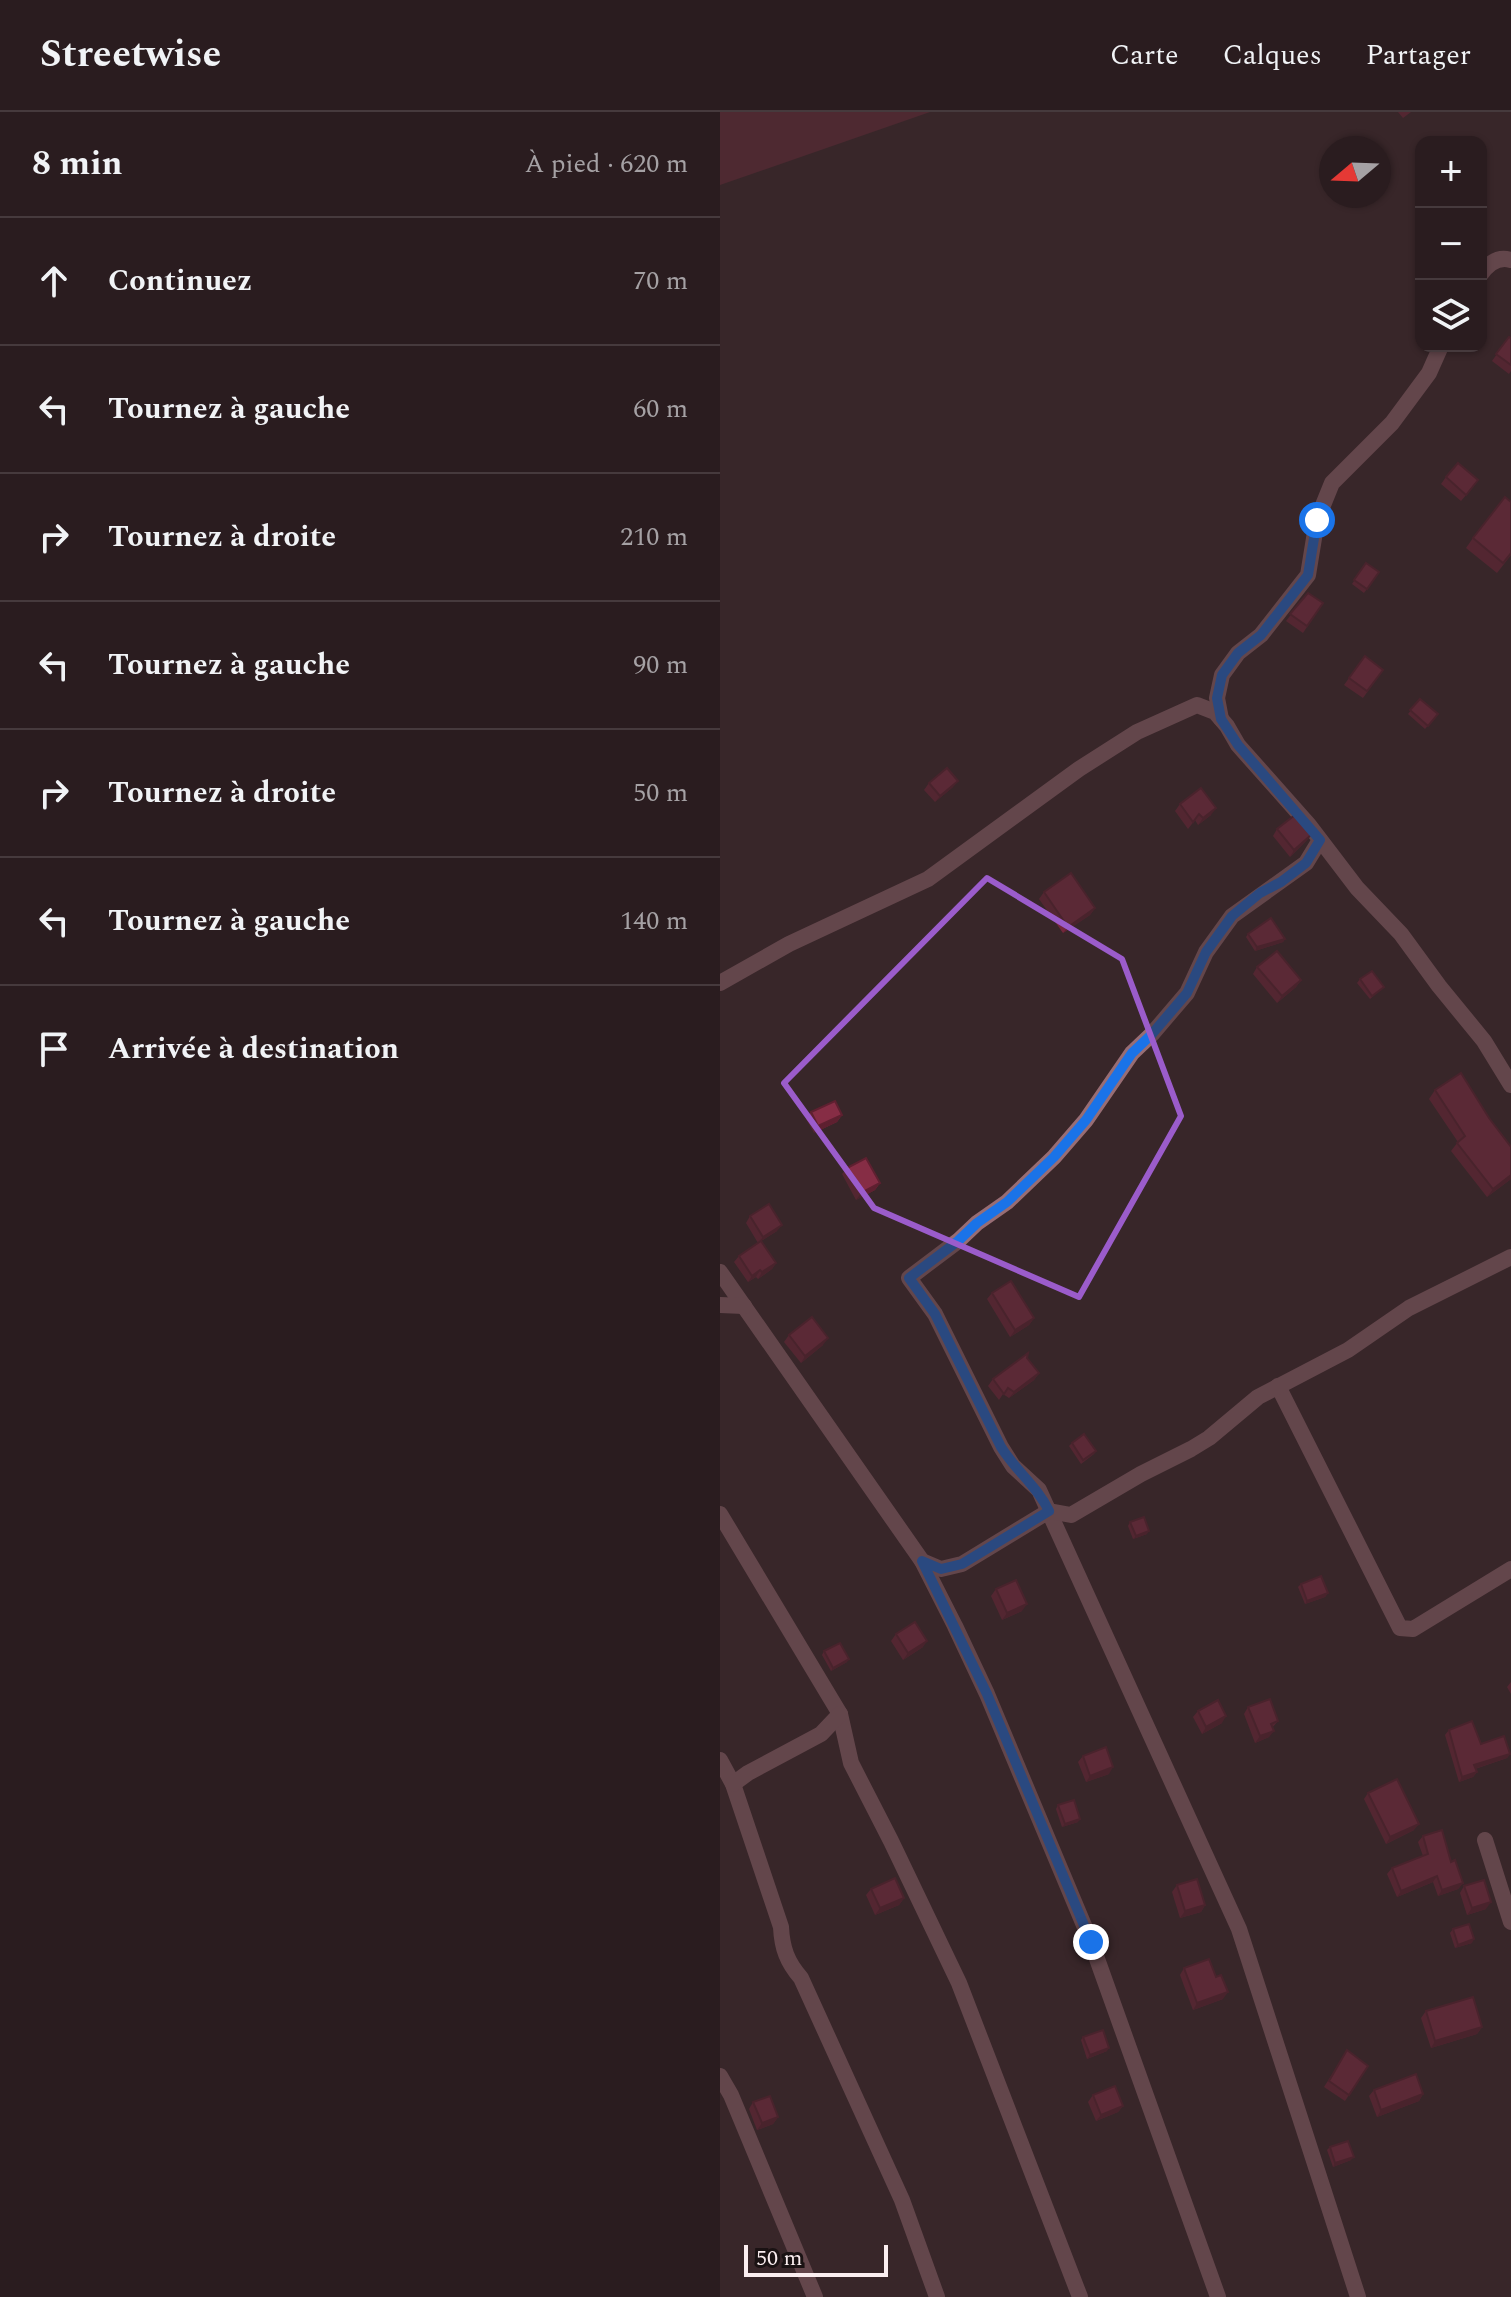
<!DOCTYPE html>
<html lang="fr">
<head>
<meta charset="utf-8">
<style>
	:root { --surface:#2a1c1f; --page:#322528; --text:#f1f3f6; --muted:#a5a1a4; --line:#463a3d }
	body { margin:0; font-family:Spectral,serif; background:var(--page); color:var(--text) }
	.controls { position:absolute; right:24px; top:24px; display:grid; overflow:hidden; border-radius:16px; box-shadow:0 2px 6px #0004 }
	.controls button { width:72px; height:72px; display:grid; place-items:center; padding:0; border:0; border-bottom:2px solid var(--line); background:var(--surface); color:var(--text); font:40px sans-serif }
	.compass { position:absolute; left:599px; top:24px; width:72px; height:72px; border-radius:50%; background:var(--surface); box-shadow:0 2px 6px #0004; rotate:251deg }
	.scale { position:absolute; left:24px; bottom:20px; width:144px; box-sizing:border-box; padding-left:8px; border:4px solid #fbeef0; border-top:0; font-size:22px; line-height:28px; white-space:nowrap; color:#fbeef0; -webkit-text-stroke:6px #1a1213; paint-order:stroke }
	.stop { position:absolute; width:24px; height:24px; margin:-18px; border:6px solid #1a73e8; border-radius:50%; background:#fff }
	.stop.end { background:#1a73e8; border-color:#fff; box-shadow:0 2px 8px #0008 }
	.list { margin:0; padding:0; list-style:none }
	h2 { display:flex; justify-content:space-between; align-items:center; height:104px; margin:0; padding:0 32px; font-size:34px }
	h2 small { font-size:26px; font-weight:400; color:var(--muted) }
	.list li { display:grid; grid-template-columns:52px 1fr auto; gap:24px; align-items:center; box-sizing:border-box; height:128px; padding:0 32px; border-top:2px solid var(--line) }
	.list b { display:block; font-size:30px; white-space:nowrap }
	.list em { font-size:26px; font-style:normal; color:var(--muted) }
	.icon { flex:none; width:44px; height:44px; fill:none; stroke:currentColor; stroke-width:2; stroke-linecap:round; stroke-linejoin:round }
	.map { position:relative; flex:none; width:791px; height:2185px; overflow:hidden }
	header { display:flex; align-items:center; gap:48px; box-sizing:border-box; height:112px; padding:0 40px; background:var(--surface); border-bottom:2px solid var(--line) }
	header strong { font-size:38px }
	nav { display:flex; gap:44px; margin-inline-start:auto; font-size:28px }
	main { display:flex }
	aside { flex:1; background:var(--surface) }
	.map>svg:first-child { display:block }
</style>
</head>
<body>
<header>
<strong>Streetwise</strong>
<nav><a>Carte</a><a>Calques</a><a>Partager</a></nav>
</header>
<main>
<aside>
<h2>8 min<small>À pied · 620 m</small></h2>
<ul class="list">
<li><svg class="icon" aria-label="ahead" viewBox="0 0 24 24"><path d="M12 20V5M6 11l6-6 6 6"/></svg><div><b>Continuez</b></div><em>70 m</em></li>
<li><svg class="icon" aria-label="left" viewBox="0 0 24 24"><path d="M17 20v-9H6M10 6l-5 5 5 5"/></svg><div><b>Tournez à gauche</b></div><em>60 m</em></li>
<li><svg class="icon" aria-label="right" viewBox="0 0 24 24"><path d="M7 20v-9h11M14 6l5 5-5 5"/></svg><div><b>Tournez à droite</b></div><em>210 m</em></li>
<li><svg class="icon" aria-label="left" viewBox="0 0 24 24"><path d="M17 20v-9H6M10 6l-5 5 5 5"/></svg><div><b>Tournez à gauche</b></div><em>90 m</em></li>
<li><svg class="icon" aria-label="right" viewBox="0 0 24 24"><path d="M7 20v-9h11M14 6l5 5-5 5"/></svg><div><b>Tournez à droite</b></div><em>50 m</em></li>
<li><svg class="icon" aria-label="left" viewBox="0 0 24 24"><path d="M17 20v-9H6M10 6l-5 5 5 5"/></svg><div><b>Tournez à gauche</b></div><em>140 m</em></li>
<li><svg class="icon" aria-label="arrive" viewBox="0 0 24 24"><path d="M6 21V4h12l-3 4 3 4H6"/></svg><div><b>Arrivée à destination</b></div></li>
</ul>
</aside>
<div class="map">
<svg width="791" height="2185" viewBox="0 0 791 2185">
	<rect width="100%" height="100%" fill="#382629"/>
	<path fill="#682d3a" d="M0 0H210L0 73Z"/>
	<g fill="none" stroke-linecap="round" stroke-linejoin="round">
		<g stroke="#986d74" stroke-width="16">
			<path d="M761 162C768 152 778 144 791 148"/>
			<path d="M501 607 497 586 502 563 518 541 541 523 588 463 597 408 612 371 672 311 709 261 721 234"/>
			<path d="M600 728 586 751 512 804 486 840 467 881 432 922 412 941 366 1008 334 1045 287 1090 257 1111 238 1129 189 1166 215 1202 281 1335 293 1354 319 1378 519 1817 638 2185"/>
			<path d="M0 871 69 832 208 767 359 657 417 620 477 593 495 600 507 614 518 633 589 713 637 776 681 822 719 874 764 929 791 973"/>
			<path d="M0 1160 202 1449 235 1514 267 1582 371 1830 498 2185"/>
			<path d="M0 1193 24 1194"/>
			<path d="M558 1274 680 1516 693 1517 791 1457"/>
			<path d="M0 1402 120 1602 131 1651 171 1729 239 1871 360 2185"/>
			<path d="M202 1449 221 1457 242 1452 329 1399 351 1403 421 1362 471 1337 489 1326 538 1285 628 1238 689 1196 791 1145"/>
			<path d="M0 1648 13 1672 61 1815C62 1836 67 1850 81 1866L182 2088 217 2185"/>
			<path d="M13 1672 28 1661 101 1622 120 1602"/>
			<path d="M765 1728 791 1810"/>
			<path d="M0 1964 11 1983 95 2185"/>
		</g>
	</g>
	<g fill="#73273b">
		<path d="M678 0H691L683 6Z"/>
		<path d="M789 225 791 226V259L789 262 772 249Z"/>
		<path d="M726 365 753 375 741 389 721 372Z"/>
		<path d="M753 426 791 443 777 461 746 436Z"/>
		<path d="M646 451 659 460 644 481 632 472Z"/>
		<path d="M588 481 603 491 583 521 566 509Z"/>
		<path d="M645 544 663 558 643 586 624 573Z"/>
		<path d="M700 587 718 602 705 617 688 602Z"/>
		<path d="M209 671 233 675 215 690 204 678Z"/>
		<path d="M460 692 491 703 478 713 475 708 468 717 455 699Z"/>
		<path d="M557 717 591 723 586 729 570 745 553 724Z"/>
		<path d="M324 780 375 796 370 803 343 821 319 787Z"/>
		<path d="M528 822 565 827 563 830 535 839 526 825Z"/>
		<path d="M537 855 581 868 576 875 557 891 533 862Z"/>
		<path d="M640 867 664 875 650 887 637 871Z"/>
		<path d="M715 978 791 1035V1067L767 1085 731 1039 738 1030 709 987Z"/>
		<path d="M91 1000 122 1003 117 1010 94 1021 86 1007Z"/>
		<path d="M127 1056 160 1071 155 1078 136 1088 122 1062Z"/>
		<path d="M30 1104 57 1119 41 1129 56 1151 52 1157 38 1167 36 1165 28 1170 14 1150 19 1144 38 1131 26 1111Z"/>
		<path d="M272 1181 314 1206 309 1213 290 1225 267 1187Z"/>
		<path d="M69 1223 103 1233 81 1251 64 1230Z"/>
		<path d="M307 1246 319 1261 314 1268 289 1286 283 1282 279 1288 268 1274 273 1267Z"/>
		<path d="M352 1331 376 1339 374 1342 361 1352 349 1334Z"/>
		<path d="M410 1410 427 1422 413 1427 408 1414Z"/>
		<path d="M581 1472 608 1481 605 1485 585 1492 578 1475Z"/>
		<path d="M276 1477 302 1499 282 1508 271 1484Z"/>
		<path d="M176 1522 203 1535 183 1548 171 1529Z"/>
		<path d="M104 1539 127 1550 111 1559 102 1543Z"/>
		<path d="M791 1570V1582L787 1575Z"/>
		<path d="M528 1595 558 1609 552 1616 549 1625 535 1631 524 1602Z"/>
		<path d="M478 1599 502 1611 482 1622 473 1605Z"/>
		<path d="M729 1618 761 1632 790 1642 787 1646 755 1657 757 1660 753 1665 739 1670 725 1623Z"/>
		<path d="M363 1644 389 1662 366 1670 358 1650Z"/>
		<path d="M648 1681 694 1718 666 1732 644 1687Z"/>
		<path d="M338 1693 358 1710 342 1715 336 1697Z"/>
		<path d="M703 1724 731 1750 743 1771 738 1777 718 1784 713 1770 677 1785 667 1762 672 1756 703 1744 698 1730Z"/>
		<path d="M457 1773 485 1793 481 1800 460 1806 452 1780Z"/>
		<path d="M744 1774 766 1797 747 1803 740 1781Z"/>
		<path d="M151 1777 184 1786 179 1793 155 1803 146 1783Z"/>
		<path d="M733 1817 752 1831 735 1836 730 1821Z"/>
		<path d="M464 1856 496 1865 503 1887 473 1898 460 1863Z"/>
		<path d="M706 1899 762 1915 757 1922 711 1936 701 1906Z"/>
		<path d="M363 1925 387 1939 367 1947 361 1928Z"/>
		<path d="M623 1945 648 1954 625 1989 604 1975Z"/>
		<path d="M654 1978 703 1982 699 1989 657 2005 649 1984Z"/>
		<path d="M373 1983 403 1994 398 2000 376 2009 368 1990Z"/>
		<path d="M33 1990 58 2005 53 2012 37 2018 29 1997Z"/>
		<path d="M610 2035 631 2048 613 2055 607 2038Z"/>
	</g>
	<g fill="#5e2030">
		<path d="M238 669 233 675 215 690 220 684Z"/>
		<path d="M496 696 491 703 478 713 483 706Z"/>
		<path d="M591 723 586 729 570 745 574 738Z"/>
		<path d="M375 796 370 803 343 821 348 815Z"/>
		<path d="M565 827 563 830 535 839 537 835Z"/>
		<path d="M581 868 576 875 557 891 562 884Z"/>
		<path d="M122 1003 117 1010 94 1021 98 1014Z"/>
		<path d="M791 1063V1067L767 1085 773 1077Z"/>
		<path d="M160 1071 155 1078 136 1088 141 1081Z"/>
		<path d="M62 1113 57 1119 38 1131 43 1125Z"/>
		<path d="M56 1151 52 1157 38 1167 42 1160Z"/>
		<path d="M40 1158 36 1165 28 1170 32 1164Z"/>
		<path d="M314 1206 309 1213 290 1225 295 1218Z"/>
		<path d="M108 1226 103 1233 81 1251 85 1244Z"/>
		<path d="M319 1261 314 1268 289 1286 294 1280Z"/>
		<path d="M429 1419 427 1422 413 1427 416 1424Z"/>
		<path d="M608 1481 605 1485 585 1492 587 1489Z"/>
		<path d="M307 1492 302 1499 282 1508 287 1501Z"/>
		<path d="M207 1529 203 1535 183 1548 188 1541Z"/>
		<path d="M129 1547 127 1550 111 1559 113 1556Z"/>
		<path d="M506 1604 502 1611 482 1622 486 1615Z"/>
		<path d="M554 1619 549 1625 535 1631 540 1624Z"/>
		<path d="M790 1642 787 1646 751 1658 754 1653Z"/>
		<path d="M393 1655 389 1662 366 1670 370 1664Z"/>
		<path d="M757 1660 753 1665 739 1670 742 1665Z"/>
		<path d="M360 1707 358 1710 342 1715 345 1712Z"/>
		<path d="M699 1712 694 1718 666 1732 670 1725Z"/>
		<path d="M717 1764 713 1770 677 1785 681 1779Z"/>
		<path d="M743 1771 738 1777 718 1784 722 1778Z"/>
		<path d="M184 1786 179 1793 155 1803 160 1796Z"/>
		<path d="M771 1790 766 1797 747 1803 752 1796Z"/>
		<path d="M485 1793 481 1800 460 1806 465 1799Z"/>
		<path d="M754 1827 752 1831 735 1836 738 1833Z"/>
		<path d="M508 1880 503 1887 473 1898 477 1891Z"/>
		<path d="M762 1915 757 1922 711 1936 715 1929Z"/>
		<path d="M389 1936 387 1939 367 1947 370 1943Z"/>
		<path d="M703 1982 699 1989 657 2005 661 1998Z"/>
		<path d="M403 1994 398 2000 376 2009 381 2003Z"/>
		<path d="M58 2005 53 2012 37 2018 42 2011Z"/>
		<path d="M634 2045 631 2048 613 2055 615 2051Z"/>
	</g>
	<g fill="#862d45" stroke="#5e2030" stroke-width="2">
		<path d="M789 225 791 226V253L776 242Z"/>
		<path d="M738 351 758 368 746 383 726 365Z"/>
		<path d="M785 385 791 390V441L783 451 753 426Z"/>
		<path d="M646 451 659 460 647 477 634 468Z"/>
		<path d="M588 481 603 491 587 514 570 502Z"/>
		<path d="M645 544 663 558 647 579 629 566Z"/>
		<path d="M700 587 718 602 708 614 690 598Z"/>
		<path d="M227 656 238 669 220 684 209 671Z"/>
		<path d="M481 676 496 696 483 706 479 702 473 710 460 692Z"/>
		<path d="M575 703 591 723 574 738 557 717Z"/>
		<path d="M351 761 375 796 348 815 324 780Z"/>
		<path d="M551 806 565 827 537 835 528 822Z"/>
		<path d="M557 839 581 868 562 884 537 855Z"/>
		<path d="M652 859 664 875 652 884 640 867Z"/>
		<path d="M741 961 769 1006 791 1035V1063L773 1077 737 1031 745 1024 715 978Z"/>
		<path d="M115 989 122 1003 98 1014 91 1000Z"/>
		<path d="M146 1046 160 1071 141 1081 127 1056Z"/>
		<path d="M49 1092 62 1113 43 1125 30 1104Z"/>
		<path d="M41 1129 56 1151 42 1160 40 1158 32 1164 19 1144Z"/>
		<path d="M291 1169 314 1206 295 1218 272 1181Z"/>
		<path d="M92 1205 108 1226 85 1244 69 1223Z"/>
		<path d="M308 1241 307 1246 319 1261 294 1280 288 1276 284 1282 273 1267Z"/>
		<path d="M364 1322 376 1339 363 1348 352 1331Z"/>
		<path d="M424 1405 429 1419 416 1424 410 1410Z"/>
		<path d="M601 1464 608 1481 587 1489 581 1472Z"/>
		<path d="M296 1468 307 1492 287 1501 276 1477Z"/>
		<path d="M195 1510 207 1529 188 1541 176 1522Z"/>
		<path d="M120 1531 129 1547 113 1556 104 1539Z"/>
		<path d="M550 1587 558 1609 551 1612 554 1619 540 1624 528 1595Z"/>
		<path d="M498 1588 506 1604 486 1615 478 1599Z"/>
		<path d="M752 1609 761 1632 784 1624 790 1642 754 1653 757 1660 742 1665 729 1618Z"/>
		<path d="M386 1635 393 1655 370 1664 363 1644Z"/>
		<path d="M677 1667 699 1712 670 1725 648 1681Z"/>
		<path d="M354 1688 360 1707 345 1712 338 1693Z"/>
		<path d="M722 1718 731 1750 735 1748 743 1771 722 1778 717 1764 681 1779 672 1756 708 1742 703 1724Z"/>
		<path d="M175 1766 184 1786 160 1796 151 1777Z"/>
		<path d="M477 1767 485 1793 465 1799 457 1773Z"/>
		<path d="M764 1768 771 1790 752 1796 744 1774Z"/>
		<path d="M749 1812 754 1827 738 1833 733 1817Z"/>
		<path d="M489 1847 496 1865 501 1863 508 1880 477 1891 464 1856Z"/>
		<path d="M753 1885 762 1915 715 1929 706 1899Z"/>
		<path d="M383 1918 389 1936 370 1943 363 1925Z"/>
		<path d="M627 1938 648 1954 629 1983 609 1969Z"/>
		<path d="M696 1962 703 1982 661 1998 654 1978Z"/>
		<path d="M395 1974 403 1994 381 2003 373 1983Z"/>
		<path d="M50 1984 58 2005 42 2011 33 1990Z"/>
		<path d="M628 2029 634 2045 615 2051 610 2035Z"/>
	</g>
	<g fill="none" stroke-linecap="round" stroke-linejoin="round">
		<path stroke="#1a73e8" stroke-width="10" d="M371 1830 267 1582 202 1449 221 1457 242 1452 329 1399C317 1374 296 1359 281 1335L215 1202 189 1166 238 1129 257 1111 287 1090 334 1045 366 1008 412 941 432 922 467 881 486 840 512 804 540 781 561 770 586 751 600 728 518 633 501 607 497 586 502 563 518 541 541 523 588 463 597 408"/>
	</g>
	<path d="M0 0H791V2185H0ZM267 766 402 847 461 1004 359 1185 154 1096 64 971Z" fill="#382629" fill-opacity=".55" fill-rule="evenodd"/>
	<path fill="none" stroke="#9b5ccb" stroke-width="6" stroke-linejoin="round" d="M267 766 402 847 461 1004 359 1185 154 1096 64 971Z"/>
</svg>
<div class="controls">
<button>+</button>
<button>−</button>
<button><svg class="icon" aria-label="layers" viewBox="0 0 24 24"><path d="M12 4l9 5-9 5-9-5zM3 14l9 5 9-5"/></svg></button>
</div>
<svg class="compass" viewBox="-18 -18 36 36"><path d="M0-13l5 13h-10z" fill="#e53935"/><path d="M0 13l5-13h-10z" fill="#a5a1a4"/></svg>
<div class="scale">50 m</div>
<div class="stop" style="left:597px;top:408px"></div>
<div class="stop end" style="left:371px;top:1830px"></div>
</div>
</main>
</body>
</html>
